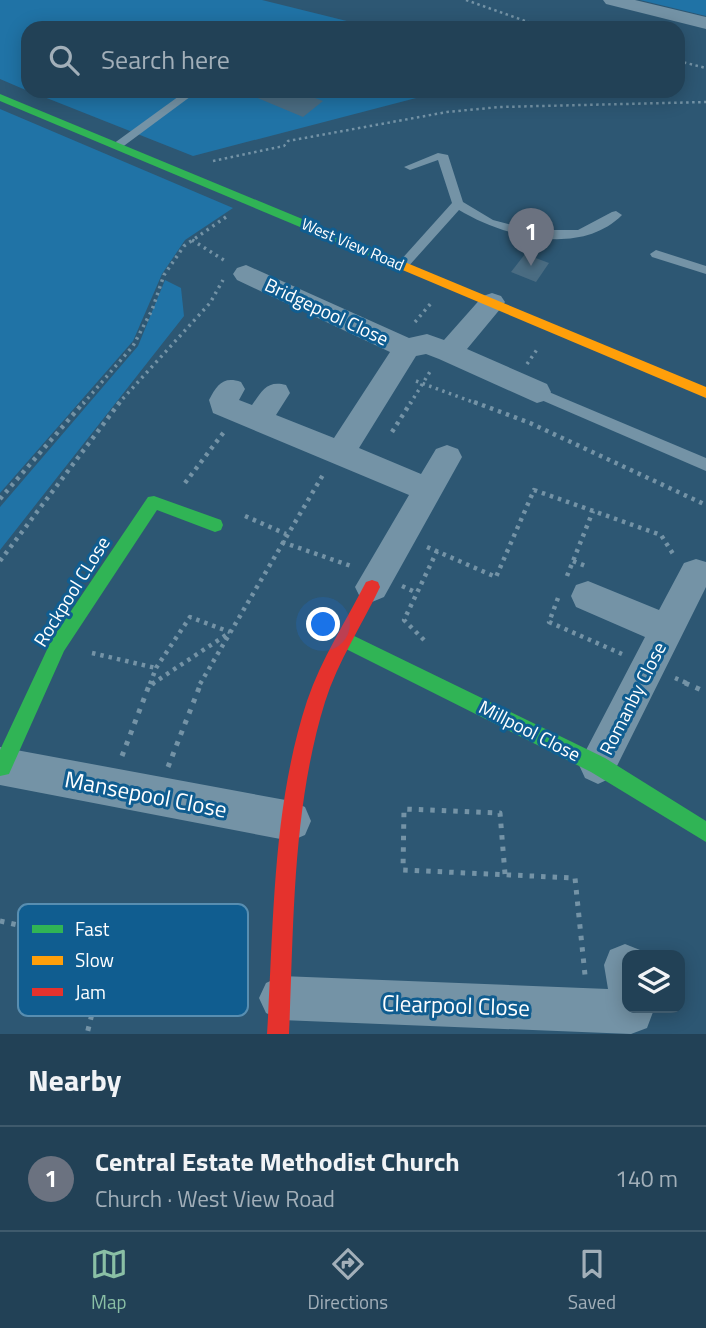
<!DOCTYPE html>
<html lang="en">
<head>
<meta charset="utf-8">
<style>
	:root { --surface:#224156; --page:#2a485c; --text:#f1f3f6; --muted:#a2afb9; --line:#3f5a6c; --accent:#8abfa5 }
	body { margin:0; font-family:"Titillium Web",sans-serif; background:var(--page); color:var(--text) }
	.controls { position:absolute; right:21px; bottom:21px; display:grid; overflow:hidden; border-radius:14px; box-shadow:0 4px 18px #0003 }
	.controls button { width:63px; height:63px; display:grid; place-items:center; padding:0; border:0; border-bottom:2px solid var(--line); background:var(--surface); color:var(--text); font:35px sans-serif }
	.you { position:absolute; left:324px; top:625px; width:24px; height:24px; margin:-18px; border:5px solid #fff; border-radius:50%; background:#1a73e8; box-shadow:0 0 0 10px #1a73e833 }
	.badge { display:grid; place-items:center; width:46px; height:46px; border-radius:50%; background:var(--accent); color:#fff; font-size:23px; font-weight:700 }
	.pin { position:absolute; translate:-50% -58px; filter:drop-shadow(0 2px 4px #0008) }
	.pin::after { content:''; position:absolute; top:37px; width:24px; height:21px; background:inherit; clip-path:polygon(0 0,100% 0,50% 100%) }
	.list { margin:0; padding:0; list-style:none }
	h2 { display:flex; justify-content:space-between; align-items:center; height:91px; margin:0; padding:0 28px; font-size:30px }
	h2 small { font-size:23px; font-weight:400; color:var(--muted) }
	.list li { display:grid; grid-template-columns:46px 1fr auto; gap:21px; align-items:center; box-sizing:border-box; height:105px; padding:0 28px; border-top:2px solid var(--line) }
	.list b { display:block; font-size:26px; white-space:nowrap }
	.list p { margin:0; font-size:23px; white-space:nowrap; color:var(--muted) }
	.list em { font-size:23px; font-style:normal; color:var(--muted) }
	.icon { flex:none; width:38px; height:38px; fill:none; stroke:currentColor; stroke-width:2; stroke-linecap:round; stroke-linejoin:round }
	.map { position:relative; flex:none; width:706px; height:1034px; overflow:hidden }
	.search { position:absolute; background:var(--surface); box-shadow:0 4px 18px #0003; left:21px; right:21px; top:21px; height:77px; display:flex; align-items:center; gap:18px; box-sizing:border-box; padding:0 24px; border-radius:21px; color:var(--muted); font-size:26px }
	.sheet { height:196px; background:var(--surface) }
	nav { display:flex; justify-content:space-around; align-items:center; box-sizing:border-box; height:98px; border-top:2px solid var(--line); background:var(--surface); font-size:19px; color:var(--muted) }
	nav a { display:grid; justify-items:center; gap:4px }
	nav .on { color:var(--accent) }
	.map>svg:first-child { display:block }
</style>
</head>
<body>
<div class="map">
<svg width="706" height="1034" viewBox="0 0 706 1034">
	<rect width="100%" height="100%" fill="#2d5773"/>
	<g fill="#2073a6">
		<path d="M0 0H262L375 28H28V91L0 79Z"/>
		<path d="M640 0H706V16Z"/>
		<path d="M29 91H443L193 156Z"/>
		<path d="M0 109 233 208 185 240 162 274 133 341 0 493Z"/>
		<path d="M165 280 181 288 184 316 0 550V507L138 346Z"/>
	</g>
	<g fill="#4a6c82">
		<path d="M241 91H297L323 101 303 117Z"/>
		<path d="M525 254 549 263 536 282 511 272Z"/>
	</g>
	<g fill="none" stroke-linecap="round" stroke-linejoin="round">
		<g stroke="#7493a6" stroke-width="2.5" stroke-dasharray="2.5 3.5" stroke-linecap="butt">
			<path d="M466 0 545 28"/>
			<path d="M678 61 706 68"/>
			<path d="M213 161 284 146 288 141 447 112 500 107 706 102"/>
		</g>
		<g stroke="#7493a6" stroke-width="3.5" stroke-dasharray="2.5 4.5" stroke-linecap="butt">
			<path d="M192 240 227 262"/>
			<path d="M415 322 432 302"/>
			<path d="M527 364 538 348"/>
			<path d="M416 381 478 404"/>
			<path d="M83 404 133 346 152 310 164 275 184 246 226 217"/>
			<path d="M118 404 210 303 223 280"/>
			<path d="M410 404 431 370"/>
		</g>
		<g stroke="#7493a6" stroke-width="4.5" stroke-dasharray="3.5 5" stroke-linecap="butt">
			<path d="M474 402 530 423 706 505"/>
			<path d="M392 432 411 402"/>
			<path d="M185 483 224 432"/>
			<path d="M0 499 84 402"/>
			<path d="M245 516 286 534"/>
			<path d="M282 542 351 566"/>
			<path d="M427 547 496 577 534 490 661 535 675 557"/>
			<path d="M0 561 120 402"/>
			<path d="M573 561 588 567"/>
			<path d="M567 576 593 511"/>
			<path d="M402 586 417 593"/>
			<path d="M558 598 549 622 622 654"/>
			<path d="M424 640 404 620 437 551"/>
			<path d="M92 653 156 668"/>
			<path d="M675 678 689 684"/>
			<path d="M150 684 156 668 190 617 230 632"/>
			<path d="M152 684 229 633"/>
			<path d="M200 684 324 473"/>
		</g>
		<g stroke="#7493a6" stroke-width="5" stroke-dasharray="4.5 7" stroke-linecap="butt">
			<path d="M685 683 706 692"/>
			<path d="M152 684 154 683"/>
			<path d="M122 756 150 683"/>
			<path d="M168 767 201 683"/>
			<path d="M505 874 500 813 404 809 403 870 575 878 585 975"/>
			<path d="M0 921 109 945 87 1034"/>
			<path d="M109 945 150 954 133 1001 157 1008"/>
		</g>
		<g fill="#7493a6" fill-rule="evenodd">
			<path d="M186 91H198L121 148H113V144Z"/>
			<path d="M438 153 448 155 463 202 493 220 531 230H578L612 212 616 211 622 215C580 257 504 237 459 210L407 268H399V262L452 203 438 160 410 170 404 167Z"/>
			<path d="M656 250 706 266V274L652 257 650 254Z"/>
			<path d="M537 387 706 458V471L532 396 530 392Z"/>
		</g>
		<g fill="#7493a6" fill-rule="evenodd">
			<path d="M603 0H635L706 17V29L606 4Z"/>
			<path d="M246 265 409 338 427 334 444 340 483 296 492 293 501 296 505 302 501 308 467 349 547 384 551 392 547 400 537 403 439 359 426 354 416 356 359 448 421 474 436 449 447 445 458 449 462 457 384 597 372 602 360 597 355 587 409 495 213 413 209 400C217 385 223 376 241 382L245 389 239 400 252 405C262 391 267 380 286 385L290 393 276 415 334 438 390 352 237 280 233 274 237 268Z"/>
			<path d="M696 559 706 562V587L611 778 598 784 585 778 579 765 585 752 645 637 576 607 571 596 576 585 588 581 659 610 684 563Z"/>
			<path d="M0 747 291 801 305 807 311 821 305 835 291 841 0 785Z"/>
			<path d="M625 944 640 950 642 955H627V1008H651L653 1012 647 1028 631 1034 281 1020 266 1013 259 998 266 983 281 976 608 989 604 965 610 950Z"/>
		</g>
		<g fill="#30b455" fill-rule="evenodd">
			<path d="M0 94 382 252 384 255 378 259 374 258 0 101Z"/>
			<path d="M154 496 221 520 223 525 221 530 215 532 157 510 64 651 9 774 0 776V750L52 639 148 497Z"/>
			<path d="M346 632 605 758 706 821V842L591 772 340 646 337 640 340 634Z"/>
		</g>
		<path fill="#ff9f0a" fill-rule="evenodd" d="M378 251 706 387V398L374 258 372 255Z"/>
		<path fill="#e5322d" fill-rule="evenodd" d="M372 580 378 582 380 587C362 625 338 661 325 702 292 809 294 923 289 1034H267C274 923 272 808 307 701 321 659 346 621 366 582Z"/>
	</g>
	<g text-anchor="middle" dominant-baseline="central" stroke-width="6" stroke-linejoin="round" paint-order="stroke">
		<g font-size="16" fill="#fff" stroke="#105d90">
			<text transform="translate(353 244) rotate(23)">West View Road</text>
		</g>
		<g font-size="19" fill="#fff" stroke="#105d90">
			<text transform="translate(327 311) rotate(25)">Bridgepool Close</text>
			<text transform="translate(71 591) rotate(-58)">Rockpool CLose</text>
			<text transform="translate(632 698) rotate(-63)">Romanby Close</text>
			<text transform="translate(530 730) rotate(27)">Millpool Close</text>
		</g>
		<g font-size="23" fill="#fff" stroke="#105d90">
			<text transform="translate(146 794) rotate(11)">Mansepool Close</text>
			<text transform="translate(456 1005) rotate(2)">Clearpool Close</text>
		</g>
	</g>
	<rect x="18" y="904" width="230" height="112" rx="10" fill="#105d90" stroke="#588eb1" stroke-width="2"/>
	<rect x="32" y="925" width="31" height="8" fill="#30b455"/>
	<rect x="32" y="956" width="31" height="9" fill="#ff9f0a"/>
	<rect x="32" y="988" width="31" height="8" fill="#e5322d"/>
	<g font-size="19" fill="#fff">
		<text x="75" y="936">Fast</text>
		<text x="75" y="967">Slow</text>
		<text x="75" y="999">Jam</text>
	</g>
</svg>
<div class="controls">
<button><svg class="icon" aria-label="layers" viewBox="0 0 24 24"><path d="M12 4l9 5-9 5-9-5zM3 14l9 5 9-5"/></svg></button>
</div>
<div class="you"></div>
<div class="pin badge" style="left:531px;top:266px;background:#6b7280">1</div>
<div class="search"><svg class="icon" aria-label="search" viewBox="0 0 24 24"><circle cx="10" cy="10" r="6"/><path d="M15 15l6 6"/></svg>Search here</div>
</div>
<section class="sheet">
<h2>Nearby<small></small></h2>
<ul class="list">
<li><span class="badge" style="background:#6b7280">1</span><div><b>Central Estate Methodist Church</b><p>Church · West View Road</p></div><em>140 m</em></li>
</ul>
</section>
<nav>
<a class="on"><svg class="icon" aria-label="map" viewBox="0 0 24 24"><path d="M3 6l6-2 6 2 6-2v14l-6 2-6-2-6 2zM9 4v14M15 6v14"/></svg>Map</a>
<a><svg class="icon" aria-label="directions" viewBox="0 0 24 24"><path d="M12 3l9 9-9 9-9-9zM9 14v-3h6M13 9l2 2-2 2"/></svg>Directions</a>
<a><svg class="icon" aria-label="saved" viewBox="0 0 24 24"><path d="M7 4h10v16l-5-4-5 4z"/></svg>Saved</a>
</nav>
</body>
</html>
